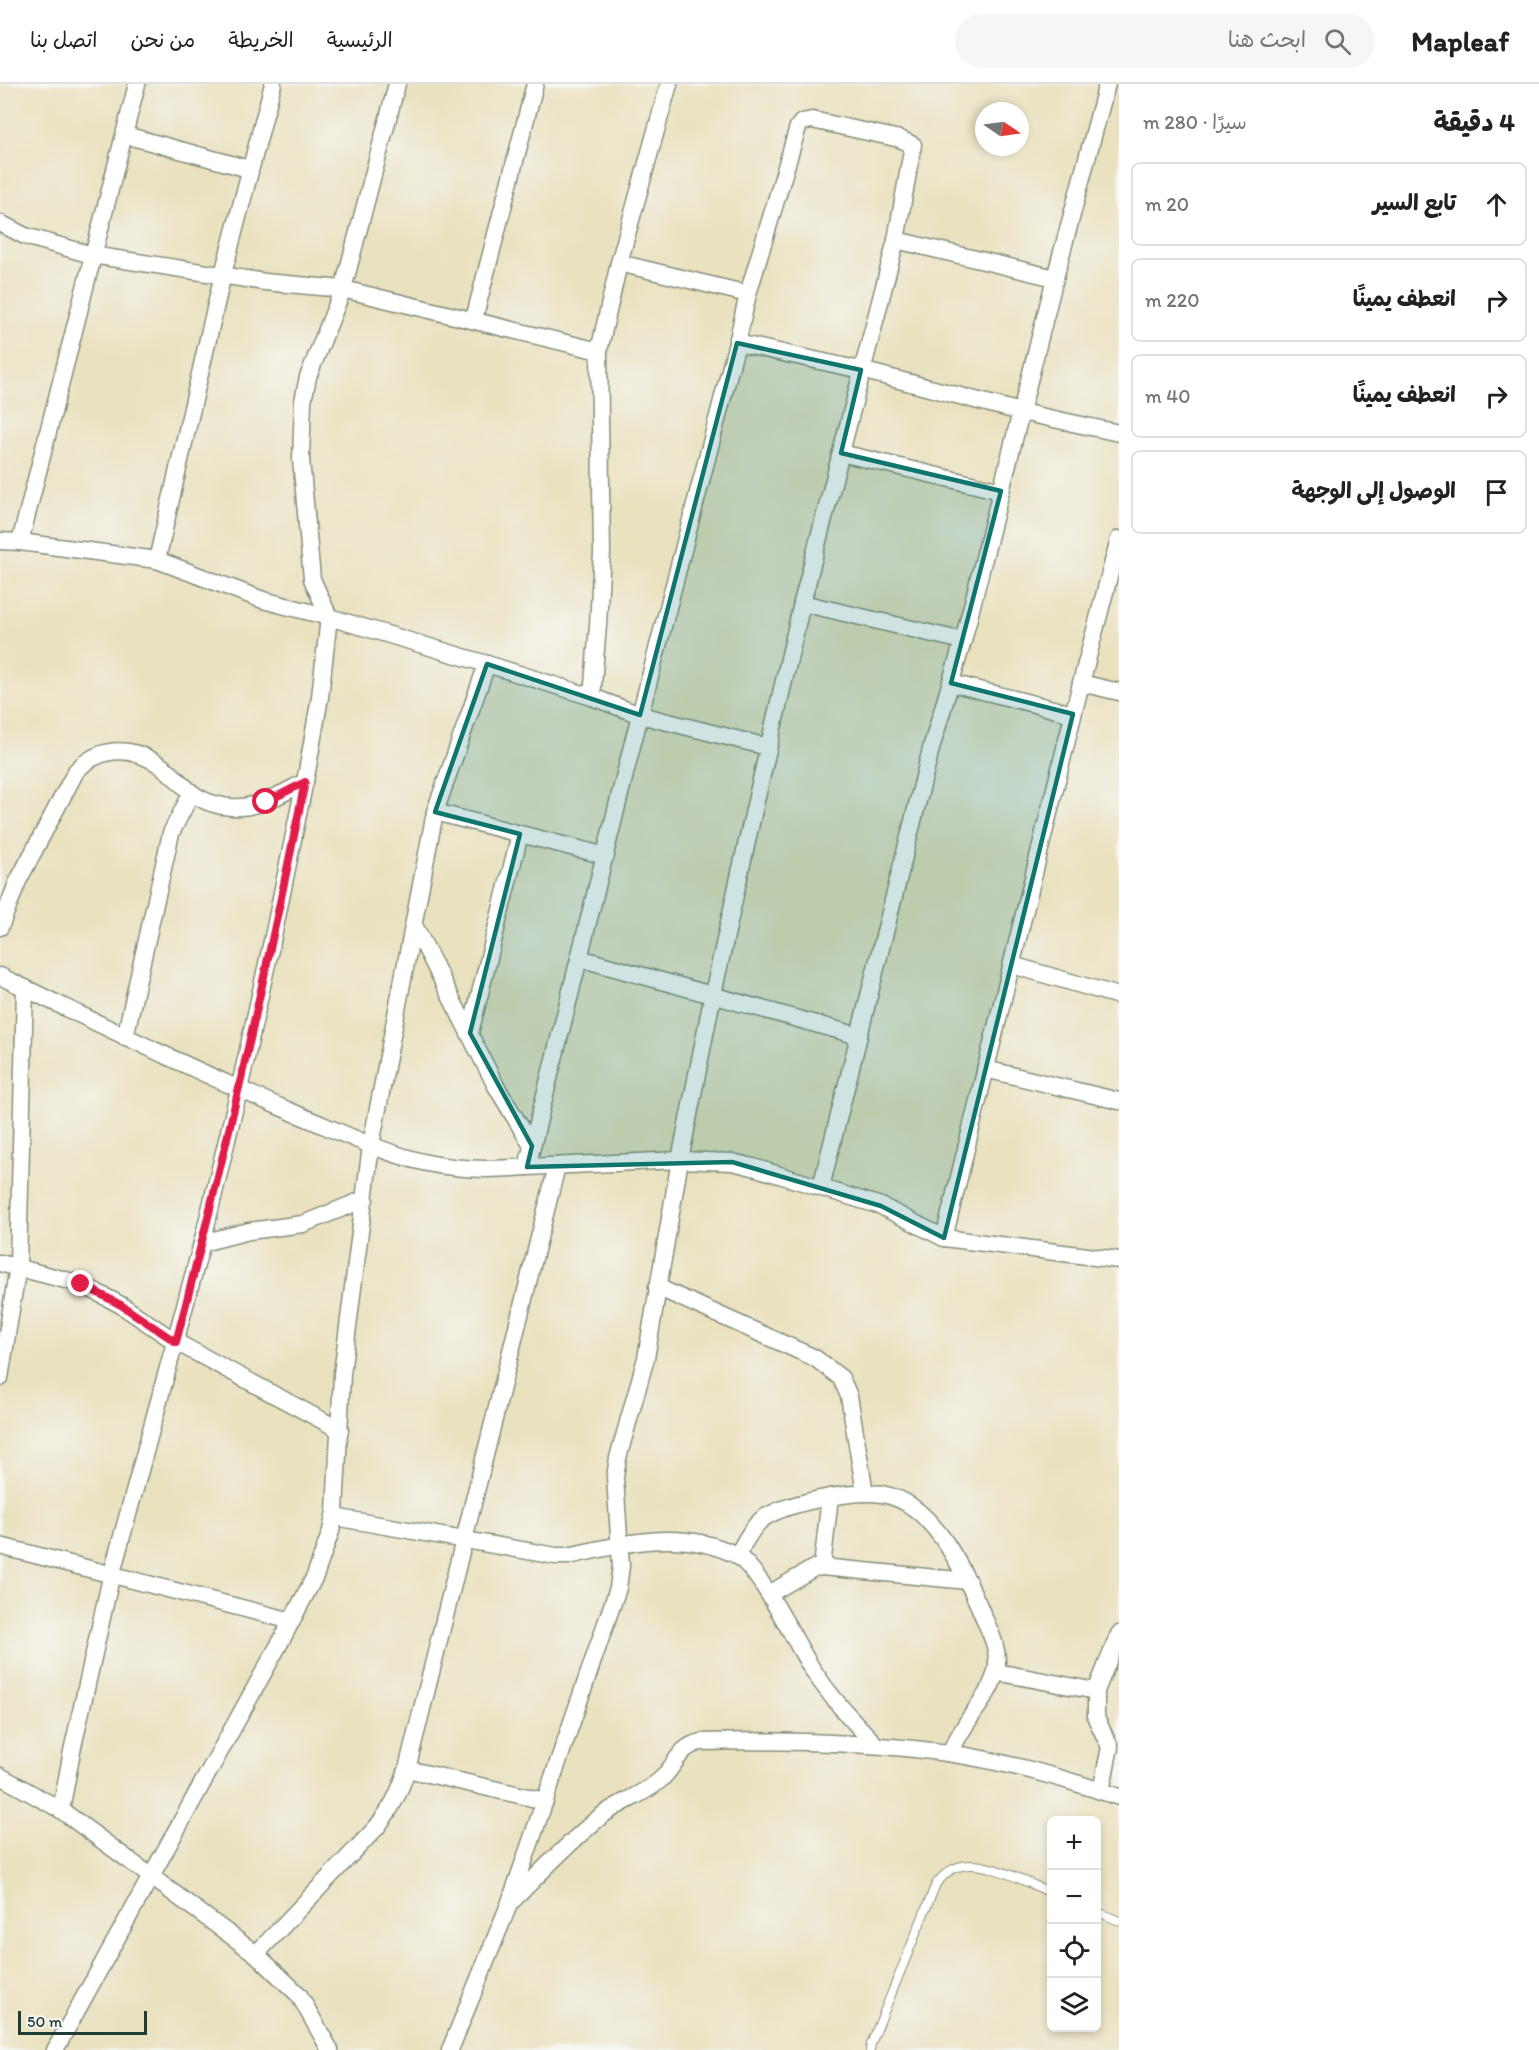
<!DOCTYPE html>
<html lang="ar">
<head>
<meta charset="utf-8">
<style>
	:root { --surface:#fff; --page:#f6f6f6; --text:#222; --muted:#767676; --line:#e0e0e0 }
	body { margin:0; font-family:Itim,"Playpen Sans Arabic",sans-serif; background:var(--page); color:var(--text); direction:rtl }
	.controls { position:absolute; right:18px; bottom:18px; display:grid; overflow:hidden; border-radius:9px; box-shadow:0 3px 9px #0003 }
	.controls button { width:54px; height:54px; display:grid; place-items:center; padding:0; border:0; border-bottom:2px solid var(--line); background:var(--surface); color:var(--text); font:30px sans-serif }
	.compass { position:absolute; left:975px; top:18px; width:54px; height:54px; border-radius:50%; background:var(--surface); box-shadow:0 3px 9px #0003; rotate:103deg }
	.scale { position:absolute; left:18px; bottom:15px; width:129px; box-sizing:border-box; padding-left:6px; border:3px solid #1f3d34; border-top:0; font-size:16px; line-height:21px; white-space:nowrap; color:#1f3d34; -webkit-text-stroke:4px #f6f6f2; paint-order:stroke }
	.stop { position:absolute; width:18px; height:18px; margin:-14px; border:4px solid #e11d48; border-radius:50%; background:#fff }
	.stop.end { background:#e11d48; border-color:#fff; box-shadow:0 2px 6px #0008 }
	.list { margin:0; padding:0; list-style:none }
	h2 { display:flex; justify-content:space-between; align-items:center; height:78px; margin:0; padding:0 24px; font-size:26px }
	h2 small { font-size:20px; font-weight:400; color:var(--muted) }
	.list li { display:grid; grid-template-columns:39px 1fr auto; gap:18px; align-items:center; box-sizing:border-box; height:84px; margin:0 12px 12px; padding:0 12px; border:2px solid var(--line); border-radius:9px }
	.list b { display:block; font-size:22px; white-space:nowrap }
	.list em { font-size:20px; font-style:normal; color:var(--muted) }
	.icon { flex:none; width:33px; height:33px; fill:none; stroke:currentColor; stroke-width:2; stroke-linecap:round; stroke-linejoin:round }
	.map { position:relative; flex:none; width:1119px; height:1966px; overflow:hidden; direction:ltr }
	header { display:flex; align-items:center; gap:36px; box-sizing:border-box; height:84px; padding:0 30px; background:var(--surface); border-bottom:2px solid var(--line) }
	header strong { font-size:28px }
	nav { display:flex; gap:33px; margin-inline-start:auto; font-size:21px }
	.search { width:420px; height:54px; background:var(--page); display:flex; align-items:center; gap:15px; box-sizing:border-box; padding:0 21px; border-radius:33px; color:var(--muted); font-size:22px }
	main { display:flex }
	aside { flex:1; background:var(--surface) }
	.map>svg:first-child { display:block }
</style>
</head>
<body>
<header>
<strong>Mapleaf</strong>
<div class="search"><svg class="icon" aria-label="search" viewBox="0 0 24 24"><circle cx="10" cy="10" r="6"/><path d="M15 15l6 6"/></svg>ابحث هنا</div>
<nav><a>الرئيسية</a><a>الخريطة</a><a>من نحن</a><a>اتصل بنا</a></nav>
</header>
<main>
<aside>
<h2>4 دقيقة<small>سيرًا · 280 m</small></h2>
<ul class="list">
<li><svg class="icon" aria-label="ahead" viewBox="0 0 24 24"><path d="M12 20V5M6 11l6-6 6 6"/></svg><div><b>تابع السير</b></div><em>20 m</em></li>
<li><svg class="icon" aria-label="right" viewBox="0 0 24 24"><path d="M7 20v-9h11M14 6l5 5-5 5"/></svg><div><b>انعطف يمينًا</b></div><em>220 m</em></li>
<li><svg class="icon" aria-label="right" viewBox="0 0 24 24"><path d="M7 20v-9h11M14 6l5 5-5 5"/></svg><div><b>انعطف يمينًا</b></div><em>40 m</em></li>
<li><svg class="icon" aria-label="arrive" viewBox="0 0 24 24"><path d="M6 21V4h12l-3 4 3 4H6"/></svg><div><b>الوصول إلى الوجهة</b></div></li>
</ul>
</aside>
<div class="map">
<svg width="1119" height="1966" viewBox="0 0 1119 1966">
	<rect width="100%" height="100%" fill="#f6f6f2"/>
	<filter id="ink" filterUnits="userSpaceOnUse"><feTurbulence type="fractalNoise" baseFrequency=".0167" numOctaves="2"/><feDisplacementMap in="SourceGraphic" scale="12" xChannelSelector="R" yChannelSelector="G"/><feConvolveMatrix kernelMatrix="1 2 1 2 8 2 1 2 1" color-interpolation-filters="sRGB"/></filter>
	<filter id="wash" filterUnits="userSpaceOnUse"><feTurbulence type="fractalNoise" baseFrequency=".008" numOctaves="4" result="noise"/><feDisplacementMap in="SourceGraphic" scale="24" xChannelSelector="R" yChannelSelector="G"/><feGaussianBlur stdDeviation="1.35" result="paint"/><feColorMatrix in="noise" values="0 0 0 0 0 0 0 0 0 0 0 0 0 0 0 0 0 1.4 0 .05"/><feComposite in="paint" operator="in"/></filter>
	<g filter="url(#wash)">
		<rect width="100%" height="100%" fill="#eae1bf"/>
	</g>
	<g filter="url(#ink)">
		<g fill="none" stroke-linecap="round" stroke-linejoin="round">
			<defs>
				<g id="service">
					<path d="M1096 1827 1119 1837"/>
					<path d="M870 1966 871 1960 936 1800C943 1792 948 1786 958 1783 984 1774 1027 1799 1052 1809"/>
				</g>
				<g id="minor">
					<path d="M125 51 249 85"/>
					<path d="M0 139 25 152 92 171 265 198 343 205 599 267"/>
					<path d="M896 156 1055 194"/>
					<path d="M619 179 748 210"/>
					<path d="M474 235 535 0"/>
					<path d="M737 259 861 286 1021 328 1119 349"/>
					<path d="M841 369 1001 407"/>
					<path d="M0 457 20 458 157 476 263 516 329 533 487 580 592 613 640 631 768 663"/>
					<path d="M20 458 137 0"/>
					<path d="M157 476 223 190 273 0"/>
					<path d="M802 519 963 557"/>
					<path d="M951 599 1073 630"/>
					<path d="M1081 599 1119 608"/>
					<path d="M592 613 598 541 602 468 599 267 619 179 669 0"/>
					<path d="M435 728 606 772"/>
					<path d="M414 841 496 1002 532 1062"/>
					<path d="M0 843 18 797 76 687C98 664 127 661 155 678 182 693 186 716 223 722 253 728 279 711 305 698"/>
					<path d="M579 874 859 952"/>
					<path d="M1012 881 1119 912"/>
					<path d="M0 892C99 940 197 988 299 1031 340 1048 383 1069 427 1079 459 1086 494 1086 527 1083L633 658 737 259 748 210 798 43 802 38 812 36 900 55 913 61 896 156 802 519 756 717 713 910 680 1076 646 1274 618 1374 615 1393 621 1482 618 1504 510 1818 450 1966"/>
					<path d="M470 949 520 750"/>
					<path d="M125 953 171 749 191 710"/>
					<path d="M985 985 1119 1017"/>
					<path d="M527 1083 680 1076 732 1078 753 1083 881 1122 944 1154 1119 1176"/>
					<path d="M821 1103 932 661 963 557 1055 194 1107 0"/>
					<path d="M944 1154 1081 599 1119 455"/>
					<path d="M202 1159 249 1147 303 1140 365 1115"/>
					<path d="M0 1179 81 1200 121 1221 176 1258 340 1346"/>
					<path d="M657 1203 815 1274 841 1294 849 1312 865 1409"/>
					<path d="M0 1294 18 1182 25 904"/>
					<path d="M334 1433 556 1472H568C623 1460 680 1444 734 1470 759 1482 795 1558 811 1583 829 1612 853 1637 876 1661"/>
					<path d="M0 1462 292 1537"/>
					<path d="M737 1471C744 1460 750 1446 760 1437 781 1419 854 1406 882 1410 892 1412 903 1416 911 1422 942 1443 964 1488 979 1522 987 1543 1001 1564 996 1587 992 1605 980 1619 970 1634 962 1646 956 1657 949 1669"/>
					<path d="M822 1483 830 1413"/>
					<path d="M769 1510 814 1484 822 1483 968 1497"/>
					<path d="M996 1588 1096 1607"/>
					<path d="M407 1685 545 1717"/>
					<path d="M0 1692 61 1726 256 1870 299 1911 330 1966"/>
					<path d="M1101 1707 1110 1663 1096 1634V1607L1119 1550"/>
					<path d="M61 1726 72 1667 112 1489 202 1159 239 1006 274 848 308 682 320 613 329 533 312 495 301 375 303 317 308 293 343 205 397 0"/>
					<path d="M513 1816C541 1788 569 1758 600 1733 617 1719 641 1712 659 1697 676 1683 677 1663 701 1658 783 1656 865 1658 947 1669 1005 1677 1063 1694 1119 1713"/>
					<path d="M256 1870 376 1744C392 1724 399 1710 407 1685L557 1082"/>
					<path d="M55 1966 282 1555 315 1492 331 1447 335 1428 342 1290 371 1061 435 728 487 580"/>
				</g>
			</defs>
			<use href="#service" stroke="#848f7a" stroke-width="10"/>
			<use href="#minor" stroke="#848f7a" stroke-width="19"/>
			<use href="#service" stroke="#fff" stroke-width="8"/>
			<use href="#minor" stroke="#fff" stroke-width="16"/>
		</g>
	</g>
	<g fill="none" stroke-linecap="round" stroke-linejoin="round" filter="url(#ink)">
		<path stroke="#e11d48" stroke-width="8" d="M81 1200 121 1221 176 1258C225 1073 267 886 305 698L266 718"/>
	</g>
	<path fill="#0f766e" fill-opacity="0.2" stroke="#0f766e" stroke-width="4.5" stroke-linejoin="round" d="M737 259 861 286 841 369 1001 407 951 599 1073 630 944 1154 881 1122 732 1078 527 1083 532 1062 470 949 520 750 435 728 487 580 640 631Z"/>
</svg>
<div class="controls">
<button>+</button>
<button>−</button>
<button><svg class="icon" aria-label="locate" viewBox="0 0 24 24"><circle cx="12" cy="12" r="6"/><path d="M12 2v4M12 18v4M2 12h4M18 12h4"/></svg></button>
<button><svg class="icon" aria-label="layers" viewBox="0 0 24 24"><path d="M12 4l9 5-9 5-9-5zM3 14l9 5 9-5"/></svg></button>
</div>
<svg class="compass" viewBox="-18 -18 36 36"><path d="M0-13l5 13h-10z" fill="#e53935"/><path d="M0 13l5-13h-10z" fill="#767676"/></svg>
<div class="scale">50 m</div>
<div class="stop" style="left:266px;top:718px"></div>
<div class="stop end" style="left:81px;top:1200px"></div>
</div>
</main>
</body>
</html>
